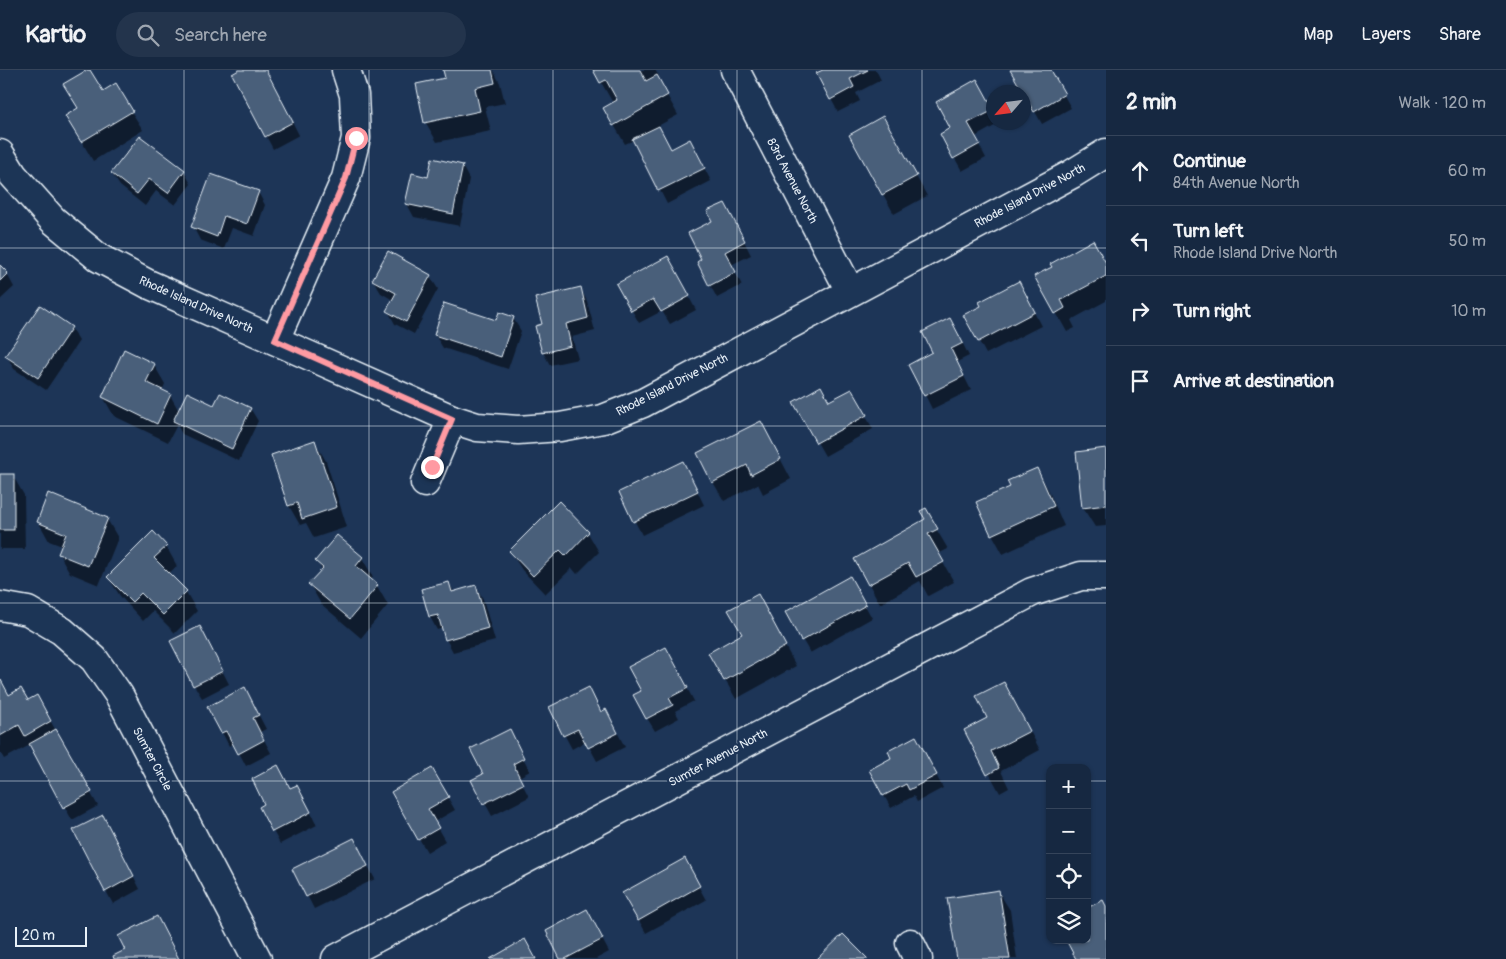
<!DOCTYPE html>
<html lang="en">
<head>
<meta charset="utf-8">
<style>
	:root { --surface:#162841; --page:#23344c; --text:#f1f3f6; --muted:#9ea6b1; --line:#35445a }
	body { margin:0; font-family:Pangolin,sans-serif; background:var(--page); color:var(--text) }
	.controls { position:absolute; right:15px; bottom:15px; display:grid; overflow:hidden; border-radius:10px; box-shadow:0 1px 4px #0004 }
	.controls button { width:45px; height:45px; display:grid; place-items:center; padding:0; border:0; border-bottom:1px solid var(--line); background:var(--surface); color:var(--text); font:25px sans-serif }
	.compass { position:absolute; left:986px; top:15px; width:45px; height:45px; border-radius:50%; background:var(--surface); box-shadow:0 1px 4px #0004; rotate:242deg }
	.scale { position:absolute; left:15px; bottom:12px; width:72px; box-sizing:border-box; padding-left:5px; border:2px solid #e8f1f8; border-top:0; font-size:14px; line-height:18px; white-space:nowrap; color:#e8f1f8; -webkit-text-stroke:4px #1d3557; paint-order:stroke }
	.stop { position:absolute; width:15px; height:15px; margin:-11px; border:4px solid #ff9aa2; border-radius:50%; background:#fff }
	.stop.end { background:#ff9aa2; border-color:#fff; box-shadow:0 1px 5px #0008 }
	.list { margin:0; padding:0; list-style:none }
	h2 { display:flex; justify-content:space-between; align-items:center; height:65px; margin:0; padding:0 20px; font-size:21px }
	h2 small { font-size:16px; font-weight:400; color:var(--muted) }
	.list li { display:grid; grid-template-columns:32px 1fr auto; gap:15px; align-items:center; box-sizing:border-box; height:70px; padding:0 20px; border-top:1px solid var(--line) }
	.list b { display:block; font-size:19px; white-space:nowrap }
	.list p { margin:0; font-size:16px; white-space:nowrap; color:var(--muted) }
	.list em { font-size:16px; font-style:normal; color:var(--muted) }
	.icon { flex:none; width:28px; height:28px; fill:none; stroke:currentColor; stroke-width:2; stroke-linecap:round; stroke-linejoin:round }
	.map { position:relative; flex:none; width:1106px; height:889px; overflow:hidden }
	header { display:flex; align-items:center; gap:30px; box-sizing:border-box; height:70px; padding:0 25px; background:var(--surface); border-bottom:1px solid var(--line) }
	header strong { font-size:24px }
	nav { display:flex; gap:28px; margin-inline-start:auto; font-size:18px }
	.search { width:350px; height:45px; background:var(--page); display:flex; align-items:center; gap:12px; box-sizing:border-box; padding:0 18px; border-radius:28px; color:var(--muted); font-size:19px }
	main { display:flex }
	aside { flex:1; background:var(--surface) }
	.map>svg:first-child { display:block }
</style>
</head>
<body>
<header>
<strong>Kartio</strong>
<div class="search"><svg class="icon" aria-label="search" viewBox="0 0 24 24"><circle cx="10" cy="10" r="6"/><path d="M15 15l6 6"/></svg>Search here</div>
<nav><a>Map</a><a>Layers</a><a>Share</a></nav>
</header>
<main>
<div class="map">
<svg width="1106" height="889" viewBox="0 0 1106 889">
	<rect width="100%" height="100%" fill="#1d3557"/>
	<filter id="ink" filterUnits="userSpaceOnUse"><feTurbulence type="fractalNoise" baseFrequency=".02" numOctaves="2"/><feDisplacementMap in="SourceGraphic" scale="10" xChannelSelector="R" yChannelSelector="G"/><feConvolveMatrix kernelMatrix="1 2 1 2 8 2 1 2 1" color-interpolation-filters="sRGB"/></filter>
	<g filter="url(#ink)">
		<g fill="#0007">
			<path d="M241 0H266L299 65 273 79 266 66Z"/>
			<path d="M444 0H493L500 13 505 33 485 37 491 61 437 72 426 53 418 15 446 9Z"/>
			<path d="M594 0H655L659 6 657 7 678 45 658 56 671 80 697 84 711 111 667 134 634 70 625 74 614 55 613 33Z"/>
			<path d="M826 0H876L881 10 856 23 860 31 838 42 831 29Z"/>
			<path d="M1011 0H1050L1071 38 1042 54Z"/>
			<path d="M977 11 994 41V52L1000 53 975 67 986 88 962 101 941 64 952 59Z"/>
			<path d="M102 23 131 41 143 60 93 91 67 46Z"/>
			<path d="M850 65 894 66 927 126 894 144Z"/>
			<path d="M462 96 469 109 460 156 414 147 407 134Z"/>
			<path d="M184 101 191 114 175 135 156 121 145 136 120 116 112 104Z"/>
			<path d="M258 122 265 135 254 166 232 158 224 179 200 170 193 157Z"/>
			<path d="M732 147 751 185 731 195 742 215 717 228 710 215 703 190Z"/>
			<path d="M388 183 430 206 438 219 414 264 395 254 388 241 393 230 381 223 373 210Z"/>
			<path d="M1106 195V231L1071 250 1075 258 1067 262 1036 207Z"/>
			<path d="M0 196 7 204 14 217 0 230Z"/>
			<path d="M675 201 696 240 670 254 662 241 639 253 618 215Z"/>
			<path d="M580 218 587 231 595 261 572 267 578 289 550 295 543 282V255Z"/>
			<path d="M1026 226 1041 256 986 284 965 246 983 236Z"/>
			<path d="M513 248 521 261 508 299 443 278 435 265Z"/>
			<path d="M71 258 79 271 46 320 14 299 7 286Z"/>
			<path d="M957 262 969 286 957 292 971 320 932 339 910 295 934 283Z"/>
			<path d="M154 295 165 314 162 321 170 325 179 341 215 336 250 338 258 351 239 391 182 364 177 355 168 372 114 346 103 327Z"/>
			<path d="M851 320 873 359 825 386 794 332 829 333Z"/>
			<path d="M761 352 791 409 763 424 758 414 724 431 713 412Z"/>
			<path d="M315 372 326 391 347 457 314 468 306 453 300 455 289 436 272 386Z"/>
			<path d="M1106 380V456L1095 457 1083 438Z"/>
			<path d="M1037 400 1048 419 1064 456 1003 484 992 464 1011 418Z"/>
			<path d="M0 406H13L24 425 25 479H0Z"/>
			<path d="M690 406 704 435 642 465 620 423Z"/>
			<path d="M559 433 588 463 599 482 577 504 572 498 545 524 522 500 510 481Z"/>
			<path d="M925 440 948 479 938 484 954 512 928 526 920 511 880 534 855 489 927 449Z"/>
			<path d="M107 449 118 468 99 515 70 503 59 484 62 476 49 471 38 451Z"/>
			<path d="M166 476 177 496 168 504 186 522 197 541 175 563 153 541 143 551 120 526 108 507Z"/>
			<path d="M362 488 373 507 371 510 377 516 388 535 361 568 321 534 310 515 322 500 317 491Z"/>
			<path d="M850 508 872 548 810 583 787 543Z"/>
			<path d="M449 513 454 522 476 516 483 529 495 571 453 582 446 569 443 558 437 560 430 547 423 520Z"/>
			<path d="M768 545 796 596 736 629 725 610 743 565Z"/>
			<path d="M207 571 229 614 202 628 194 615Z"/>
			<path d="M673 592 694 631 675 641 679 648 655 661 647 648 642 621Z"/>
			<path d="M0 612 9 626 28 632 37 627 98 736 72 750 30 675 4 689 0 682Z"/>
			<path d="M252 632 266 659 260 662 271 683 246 696 234 673 229 676 209 637Z"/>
			<path d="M1015 633 1040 680 1001 701 1009 718 1000 723 966 661Z"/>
			<path d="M550 638 602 643 613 654 625 677 597 691 586 671 572 679Z"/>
			<path d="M516 674 530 701 519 707 529 727 492 746 473 711 485 705Z"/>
			<path d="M923 680 943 718 917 732 914 726 891 738 870 701Z"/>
			<path d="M432 700 455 740 434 752 445 771 427 782 392 723Z"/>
			<path d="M290 719 304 729 317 755 280 774 273 761Z"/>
			<path d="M110 759 140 819 113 834 106 821Z"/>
			<path d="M361 783 375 809 314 839 294 800Z"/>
			<path d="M684 790 706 830 646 863 624 824Z"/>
			<path d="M998 821 1010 840 1017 889H958Z"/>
			<path d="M594 854 609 882 596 889H562Z"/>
		</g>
		<g fill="#495e7a" stroke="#e8f1f8">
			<path d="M87 0H90L103 21 116 13 133 41 81 72 65 46 78 38 63 14Z"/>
			<path d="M239 0H266L293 52 265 67 232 4Z"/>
			<path d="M443 0H492L495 13 475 18 480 41 424 53 416 14 445 8Z"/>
			<path d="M593 0H640L646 11 657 5 668 25 613 56 603 38 617 30 606 10 600 13Z"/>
			<path d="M823 0H868L850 9 854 17 830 30 816 3Z"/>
			<path d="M1010 0H1051L1065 24 1034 42Z"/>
			<path d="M977 9 994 40 968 53 980 74 953 89 940 64 950 58 936 32Z"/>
			<path d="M883 46 917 106 882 125 849 65Z"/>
			<path d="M659 56 671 79 690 69 705 98 658 121 632 69Z"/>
			<path d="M140 66 185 100 168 123 149 109 137 124 111 103Z"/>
			<path d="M432 88 463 95 453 144 405 134 412 103 428 107Z"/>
			<path d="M211 104 259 121 247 154 224 146 217 167 191 157Z"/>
			<path d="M725 133 745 171 725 182 736 202 709 216 697 192 701 189 688 163 712 151 707 141Z"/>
			<path d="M1093 170 1106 193V206L1061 230 1065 238 1055 244 1034 206 1052 197 1050 194Z"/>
			<path d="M388 181 431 205 406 252 386 241 396 223 372 210Z"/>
			<path d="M668 186 690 226 661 242 653 229 631 241 616 214Z"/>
			<path d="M0 195 8 203 0 211Z"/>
			<path d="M1019 211 1035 242 978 272 963 245 981 236 979 232Z"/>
			<path d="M581 217 588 248 566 254 571 276 542 283 535 256 542 254 535 228Z"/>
			<path d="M444 233 496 250 499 242 514 247 501 287 434 265Z"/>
			<path d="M40 235 72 257 38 308 5 286Z"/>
			<path d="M950 248 963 273 951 279 964 306 924 326 908 295 932 282 922 262Z"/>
			<path d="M124 279 155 294 146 312 171 324 157 354 102 327Z"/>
			<path d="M821 316 829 331 852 319 867 345 816 373 793 332Z"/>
			<path d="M187 322 214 335 220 323 251 338 232 379 173 351Z"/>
			<path d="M761 351 781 389 751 405 747 395 712 413 697 383Z"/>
			<path d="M315 370 337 437 302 449 297 433 288 436 271 385Z"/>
			<path d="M1106 378V435L1082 438 1076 382Z"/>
			<path d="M683 391 698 421 633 452 619 422Z"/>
			<path d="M1037 398 1054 436 991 465 976 432 1010 417 1007 411Z"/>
			<rect x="0" y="404" width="14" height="56"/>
			<path d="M48 423 108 448 88 496 58 484 66 464 37 452Z"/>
			<path d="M559 431 589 462 566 486 560 480 533 506 509 481Z"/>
			<path d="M926 438 938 459 928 464 944 492 916 507 908 493 868 515 854 489 925 449 920 441Z"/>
			<path d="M153 461 167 476 154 488 187 521 163 545 141 523 132 532 107 507Z"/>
			<path d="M337 465 363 487 356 496 378 515 350 549 308 514 323 498 315 491Z"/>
			<path d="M850 506 866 535 801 571 785 542Z"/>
			<path d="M449 512 452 522 476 515 488 558 445 570 438 545 429 547 421 519Z"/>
			<path d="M758 524 786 576 724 611 708 583 742 564 728 540Z"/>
			<path d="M200 556 223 601 193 616 170 571Z"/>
			<path d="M666 577 688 618 669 628 673 635 646 649 633 625 641 621 628 597Z"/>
			<path d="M1 610 9 625 21 618 28 630 37 625 51 651 25 666 19 655 0 666V611Z"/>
			<path d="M1004 612 1030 661 991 681 999 698 987 705 964 660 987 648 976 626Z"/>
			<path d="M245 617 259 645 253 648 264 670 238 684 226 661 221 663 207 637Z"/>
			<path d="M589 617 601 642 606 639 618 663 588 678 578 659 563 666 549 637Z"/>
			<path d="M56 659 92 722 63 738 29 674Z"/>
			<path d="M510 659 524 688 513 694 523 714 483 734 471 710 483 704 470 679Z"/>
			<path d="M916 666 937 705 909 720 906 714 883 726 869 700 891 688 888 681Z"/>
			<path d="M278 695 290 718 297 715 311 742 272 762 259 737 264 734 252 709Z"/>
			<path d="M432 698 449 727 428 739 439 758 418 770 391 722Z"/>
			<path d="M103 745 134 806 105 822 73 760Z"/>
			<path d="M354 768 368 796 306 827 292 799Z"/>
			<path d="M685 788 700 816 638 851 622 823Z"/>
			<path d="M999 820 1010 889H957L947 828Z"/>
			<path d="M1103 830 1106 836V889H1076L1066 870H1087V838Z"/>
			<path d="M587 839 603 869 565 889H560L546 861Z"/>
			<path d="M157 846 179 889H114L113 886 125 880 118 866Z"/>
			<path d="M843 864 868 889H817Z"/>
			<path d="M525 869 536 889H490Z"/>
		</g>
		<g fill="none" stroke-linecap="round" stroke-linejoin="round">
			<defs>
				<g id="minor">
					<path d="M735 0 850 221"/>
					<path d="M0 84 13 105 53 150 99 188 148 214 452 349 477 357 518 360 560 357 603 349 643 333 1072 104 1106 83"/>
					<path d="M275 270 346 108 356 68 354 25 346 0"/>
					<path d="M425 413 452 349"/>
					<path d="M0 536 28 541 62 561 94 589 119 625 257 889"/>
					<path d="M910 873 918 889"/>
					<path d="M336 889 1032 522 1081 506H1106"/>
				</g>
			</defs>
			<use href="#minor" stroke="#e8f1f8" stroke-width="31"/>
			<use href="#minor" stroke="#1d3557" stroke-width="28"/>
		</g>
	</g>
	<g fill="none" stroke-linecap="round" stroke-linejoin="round" filter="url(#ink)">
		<path stroke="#ff9aa2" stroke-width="6" d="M356 68 346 108 275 270 452 349 432 397"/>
	</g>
	<path fill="none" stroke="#e8f1f8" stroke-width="1" stroke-opacity="0.55" d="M184 0V889M369 0V889M553 0V889M737 0V889M922 0V889M0 178H1106M0 356H1106M0 533H1106M0 711H1050M1087 711H1106"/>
	<g text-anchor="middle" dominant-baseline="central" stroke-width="4.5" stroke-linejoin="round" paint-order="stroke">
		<g font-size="12" fill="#e8f1f8" stroke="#1d3557">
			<text transform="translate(792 111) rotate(62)">83rd Avenue North</text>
			<text transform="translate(1030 126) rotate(-28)">Rhode Island Drive North</text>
			<text transform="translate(196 235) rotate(24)">Rhode Island Drive North</text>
			<text transform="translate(672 315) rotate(-27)">Rhode Island Drive North</text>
			<text transform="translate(718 688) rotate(-28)">Sumter Avenue North</text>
			<text transform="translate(152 689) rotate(62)">Sumter Circle</text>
		</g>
	</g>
</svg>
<div class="controls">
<button>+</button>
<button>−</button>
<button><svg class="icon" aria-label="locate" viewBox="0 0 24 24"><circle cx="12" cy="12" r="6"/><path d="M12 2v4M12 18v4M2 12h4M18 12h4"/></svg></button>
<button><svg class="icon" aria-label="layers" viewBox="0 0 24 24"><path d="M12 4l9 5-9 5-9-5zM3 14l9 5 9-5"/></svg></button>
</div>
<svg class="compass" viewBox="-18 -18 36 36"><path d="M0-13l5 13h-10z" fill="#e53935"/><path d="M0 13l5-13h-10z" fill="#9ea6b1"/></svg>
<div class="scale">20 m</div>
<div class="stop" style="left:356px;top:68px"></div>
<div class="stop end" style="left:432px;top:397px"></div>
</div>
<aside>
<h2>2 min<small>Walk · 120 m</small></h2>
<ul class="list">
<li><svg class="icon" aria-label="ahead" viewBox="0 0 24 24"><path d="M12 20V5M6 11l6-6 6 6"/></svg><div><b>Continue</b><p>84th Avenue North</p></div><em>60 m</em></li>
<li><svg class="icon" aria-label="left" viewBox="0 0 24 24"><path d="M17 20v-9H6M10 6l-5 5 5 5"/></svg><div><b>Turn left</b><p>Rhode Island Drive North</p></div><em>50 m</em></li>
<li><svg class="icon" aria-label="right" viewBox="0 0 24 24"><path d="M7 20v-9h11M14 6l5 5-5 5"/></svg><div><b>Turn right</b></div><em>10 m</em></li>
<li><svg class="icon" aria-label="arrive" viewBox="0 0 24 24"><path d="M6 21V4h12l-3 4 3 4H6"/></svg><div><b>Arrive at destination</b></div></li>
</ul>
</aside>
</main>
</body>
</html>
